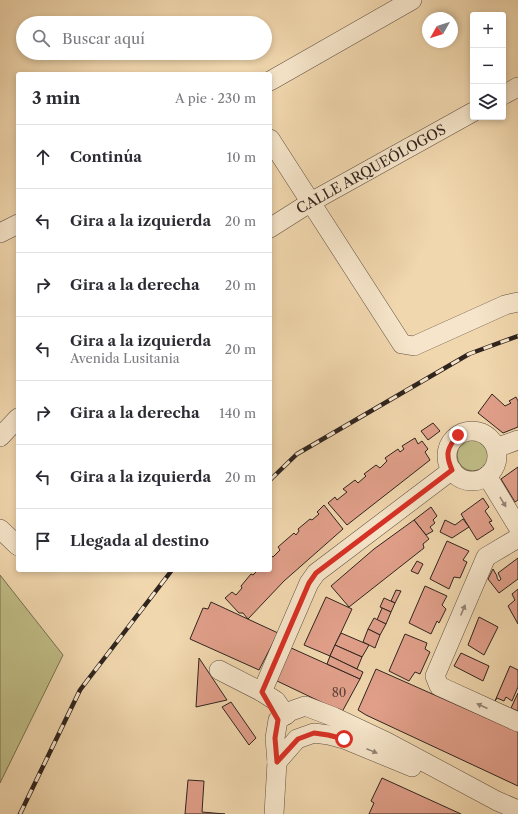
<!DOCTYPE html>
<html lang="es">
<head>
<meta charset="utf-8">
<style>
	:root { --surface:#fff; --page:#f2f2f3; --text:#2b2b33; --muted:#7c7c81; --line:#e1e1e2 }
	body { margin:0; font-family:"Libre Caslon Text",serif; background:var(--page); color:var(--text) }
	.controls { position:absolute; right:12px; top:12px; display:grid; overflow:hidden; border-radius:4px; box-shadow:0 2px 6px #0003 }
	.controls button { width:36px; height:36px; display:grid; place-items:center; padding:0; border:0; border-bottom:1px solid var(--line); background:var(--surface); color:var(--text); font:20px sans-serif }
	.compass { position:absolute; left:422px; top:12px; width:36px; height:36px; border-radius:50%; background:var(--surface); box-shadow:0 2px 6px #0003; rotate:231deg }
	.stop { position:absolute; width:12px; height:12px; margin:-9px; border:3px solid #d93025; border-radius:50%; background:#fff }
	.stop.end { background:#d93025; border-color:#fff; box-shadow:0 1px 4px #0008 }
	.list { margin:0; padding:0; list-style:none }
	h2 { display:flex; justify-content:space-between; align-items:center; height:52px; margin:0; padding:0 16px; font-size:17px }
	h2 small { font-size:13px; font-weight:400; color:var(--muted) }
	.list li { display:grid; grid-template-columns:26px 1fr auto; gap:12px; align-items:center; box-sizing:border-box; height:64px; padding:0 16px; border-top:1px solid var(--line) }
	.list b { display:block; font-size:15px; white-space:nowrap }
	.list p { margin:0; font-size:13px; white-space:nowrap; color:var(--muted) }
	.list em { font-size:13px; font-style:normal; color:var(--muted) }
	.icon { flex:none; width:22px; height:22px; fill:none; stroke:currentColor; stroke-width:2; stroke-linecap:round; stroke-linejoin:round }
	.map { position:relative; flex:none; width:518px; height:814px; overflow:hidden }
	.search { position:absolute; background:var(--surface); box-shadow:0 2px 6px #0003; left:16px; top:16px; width:256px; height:44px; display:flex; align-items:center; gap:10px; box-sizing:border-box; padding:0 14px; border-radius:22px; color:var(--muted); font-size:15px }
	.panel { position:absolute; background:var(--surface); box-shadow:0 2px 6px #0003; left:16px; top:72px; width:256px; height:500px; border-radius:4px }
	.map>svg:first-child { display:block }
</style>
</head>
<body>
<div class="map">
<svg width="518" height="814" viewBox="0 0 518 814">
	<rect width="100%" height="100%" fill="#f1d7ae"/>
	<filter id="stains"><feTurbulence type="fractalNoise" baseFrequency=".005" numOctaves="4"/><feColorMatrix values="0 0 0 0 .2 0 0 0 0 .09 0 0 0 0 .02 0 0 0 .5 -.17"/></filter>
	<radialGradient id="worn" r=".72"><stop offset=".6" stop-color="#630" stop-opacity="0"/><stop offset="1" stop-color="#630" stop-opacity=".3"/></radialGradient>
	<g fill="#c0bd86" stroke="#787052">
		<circle cx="473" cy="455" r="16"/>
		<path d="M0 575 63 655 0 783Z"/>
	</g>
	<g fill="#e19f8a" stroke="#2f241e">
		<path d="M492 394 505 406 511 403 509 401 516 397 518 401V427L503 433 478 413Z"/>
		<path d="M433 423 440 431 428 440 421 431Z"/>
		<path d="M415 438 418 444 422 441 428 449 425 452 430 460 347 525 328 503 335 497 337 500 347 492 343 489 355 480 358 483 366 476 364 474 376 465 380 468 387 461 385 458 398 449 400 452 404 449 402 446Z"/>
		<path d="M518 467V500L515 502 501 479Z"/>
		<path d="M483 498 489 507 485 511 492 521 489 522 494 529 477 540 461 514Z"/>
		<path d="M324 505 343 529 284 581 248 619 243 613H239L225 598 232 592 236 595 242 588 241 586 251 574 253 575 258 570H270V555L273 557 280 550 278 547 294 533 296 535 299 531 298 529 310 519 312 520 319 514 317 512Z"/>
		<path d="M431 507 437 516 433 520 435 523 430 527 433 531 426 535 414 520Z"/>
		<path d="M463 519 469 527 452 538 440 532 445 520 455 525Z"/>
		<path d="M414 520 429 539 423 544 424 548 349 607 331 586 374 549Z"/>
		<path d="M447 541 469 551 463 560 467 562 460 578 454 577 449 589 430 579Z"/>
		<path d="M518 558V579L499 593 488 579 493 569 497 576V578L499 581 501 579 498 573Z"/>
		<path d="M417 561 423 564 418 574 411 571Z"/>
		<path d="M425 586 447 596 442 605 446 609 439 623 437 621 431 634 409 623Z"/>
		<path d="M518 589V624L508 606 515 600 512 594Z"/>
		<path d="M396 590 401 591 395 603 391 601Z"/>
		<path d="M326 597 352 609 330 656 304 645Z"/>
		<path d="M384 598 395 603 391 612 380 607Z"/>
		<path d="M211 602 278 633 259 670 190 639 203 608 208 609Z"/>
		<path d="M382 608 391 612 386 624 377 620Z"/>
		<path d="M479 617 498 627 484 655 468 645Z"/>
		<path d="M374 618 386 624 380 635 368 629Z"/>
		<path d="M368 629 380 635 375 648 363 642Z"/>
		<path d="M341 633 369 645 362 657 335 645Z"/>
		<path d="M405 634 427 643 425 649 430 652 420 674 415 672 409 681 389 671Z"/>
		<path d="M335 645 362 657 357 669 330 656Z"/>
		<path d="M289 647 360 679 342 712 275 680Z"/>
		<path d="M461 653 489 666 483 681 454 666Z"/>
		<path d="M330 656 363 672 360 679 327 664Z"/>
		<path d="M199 658 227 700 196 707Z"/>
		<path d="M510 666 518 670V687L512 701 506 697 504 701 497 698 495 701Z"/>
		<path d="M376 669 518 732V786L366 715 358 710Z"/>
		<path d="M518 693V711L511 708Z"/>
		<path d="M231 702 256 738 249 745 222 707Z"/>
		<path d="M382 778 461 814H369L374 803 371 801Z"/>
		<path d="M188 780 204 781 202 812 225 814H185Z"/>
	</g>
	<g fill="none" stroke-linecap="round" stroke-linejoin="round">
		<defs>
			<g id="minor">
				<path d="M270 81 412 0"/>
				<path d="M503 95 518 87"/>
				<path d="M270 139 402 344 414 346 505 305 518 302"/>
				<path d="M270 228 311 202 473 112"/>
				<path d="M0 233 18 224"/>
				<circle cx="472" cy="456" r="25"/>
				<path d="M0 437 18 418"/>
				<path d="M496 448 518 440"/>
				<path d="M487 476 518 527"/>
				<path d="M0 529 18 546"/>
				<path d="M518 538 486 557 435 676 439 686 518 722"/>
				<path d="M219 670 262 692 276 701 286 715"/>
				<path d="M262 692 309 583 316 573 452 470"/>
				<path d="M277 762 275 738 278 720 291 711 305 706 334 717 387 742 497 801 518 810"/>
				<path d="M277 762 297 739 314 733 329 735 344 739 412 767"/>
				<path d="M274 814 277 762 279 750"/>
			</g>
		</defs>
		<use href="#minor" stroke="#605142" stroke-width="20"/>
		<use href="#minor" stroke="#f6e5ca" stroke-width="19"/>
		<defs>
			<g id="rail">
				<path d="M270 480 297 454 469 354 518 336"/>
				<path d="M20 814 80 690 172 570"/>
			</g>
		</defs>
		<use href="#rail" stroke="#2f241e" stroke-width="4.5"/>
		<use href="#rail" stroke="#f6e5ca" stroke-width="3" stroke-dasharray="9" stroke-linecap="butt"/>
	</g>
	<defs><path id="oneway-solid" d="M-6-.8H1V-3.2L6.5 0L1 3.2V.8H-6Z"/></defs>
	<g fill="#928474">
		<use href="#oneway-solid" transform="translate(503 502) rotate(59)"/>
		<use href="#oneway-solid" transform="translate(463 610) rotate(-67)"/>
		<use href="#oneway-solid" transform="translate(482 706) rotate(-156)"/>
		<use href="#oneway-solid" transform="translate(372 751) rotate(22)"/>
	</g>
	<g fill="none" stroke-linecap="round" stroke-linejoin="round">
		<path stroke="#d93025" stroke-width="5" d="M344 739 328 735 314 733 298 739 277 762 275 738 278 720 262 692 309 583 316 573 452 470C445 454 447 448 458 435"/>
	</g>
	<g text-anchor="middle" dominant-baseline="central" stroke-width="3" stroke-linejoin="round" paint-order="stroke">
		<g font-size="12" fill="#5c4339">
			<text x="339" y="692">80</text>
		</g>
		<g font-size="14" fill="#2f241e" stroke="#f6e5ca">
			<text transform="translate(371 169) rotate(-29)">CALLE ARQUEÓLOGOS</text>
		</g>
	</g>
	<rect width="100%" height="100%" filter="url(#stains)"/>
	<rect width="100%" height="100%" fill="url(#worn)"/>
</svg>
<div class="controls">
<button>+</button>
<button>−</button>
<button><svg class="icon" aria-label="layers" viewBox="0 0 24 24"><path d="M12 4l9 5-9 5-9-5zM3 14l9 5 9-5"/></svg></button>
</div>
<svg class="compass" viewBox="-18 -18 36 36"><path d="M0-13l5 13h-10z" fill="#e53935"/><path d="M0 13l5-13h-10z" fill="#7c7c81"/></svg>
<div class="stop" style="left:344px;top:739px"></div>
<div class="stop end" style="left:458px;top:435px"></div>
<div class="search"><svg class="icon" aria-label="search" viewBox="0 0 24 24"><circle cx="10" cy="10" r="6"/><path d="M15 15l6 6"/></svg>Buscar aquí</div>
<section class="panel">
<h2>3 min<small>A pie · 230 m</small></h2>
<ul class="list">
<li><svg class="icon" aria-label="ahead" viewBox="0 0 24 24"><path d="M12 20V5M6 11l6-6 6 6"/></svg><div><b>Continúa</b></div><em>10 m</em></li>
<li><svg class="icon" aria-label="left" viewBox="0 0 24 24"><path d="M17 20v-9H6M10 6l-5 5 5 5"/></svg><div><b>Gira a la izquierda</b></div><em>20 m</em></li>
<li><svg class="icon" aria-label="right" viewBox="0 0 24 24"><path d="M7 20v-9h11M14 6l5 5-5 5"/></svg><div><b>Gira a la derecha</b></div><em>20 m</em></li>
<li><svg class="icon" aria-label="left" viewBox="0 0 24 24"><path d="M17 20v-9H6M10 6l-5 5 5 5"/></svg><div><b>Gira a la izquierda</b><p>Avenida Lusitania</p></div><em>20 m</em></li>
<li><svg class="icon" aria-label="right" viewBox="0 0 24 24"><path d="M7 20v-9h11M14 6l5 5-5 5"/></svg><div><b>Gira a la derecha</b></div><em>140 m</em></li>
<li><svg class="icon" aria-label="left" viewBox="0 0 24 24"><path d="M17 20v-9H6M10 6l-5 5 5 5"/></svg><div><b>Gira a la izquierda</b></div><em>20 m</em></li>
<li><svg class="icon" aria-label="arrive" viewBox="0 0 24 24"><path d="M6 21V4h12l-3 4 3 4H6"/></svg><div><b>Llegada al destino</b></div></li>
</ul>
</section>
</div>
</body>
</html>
